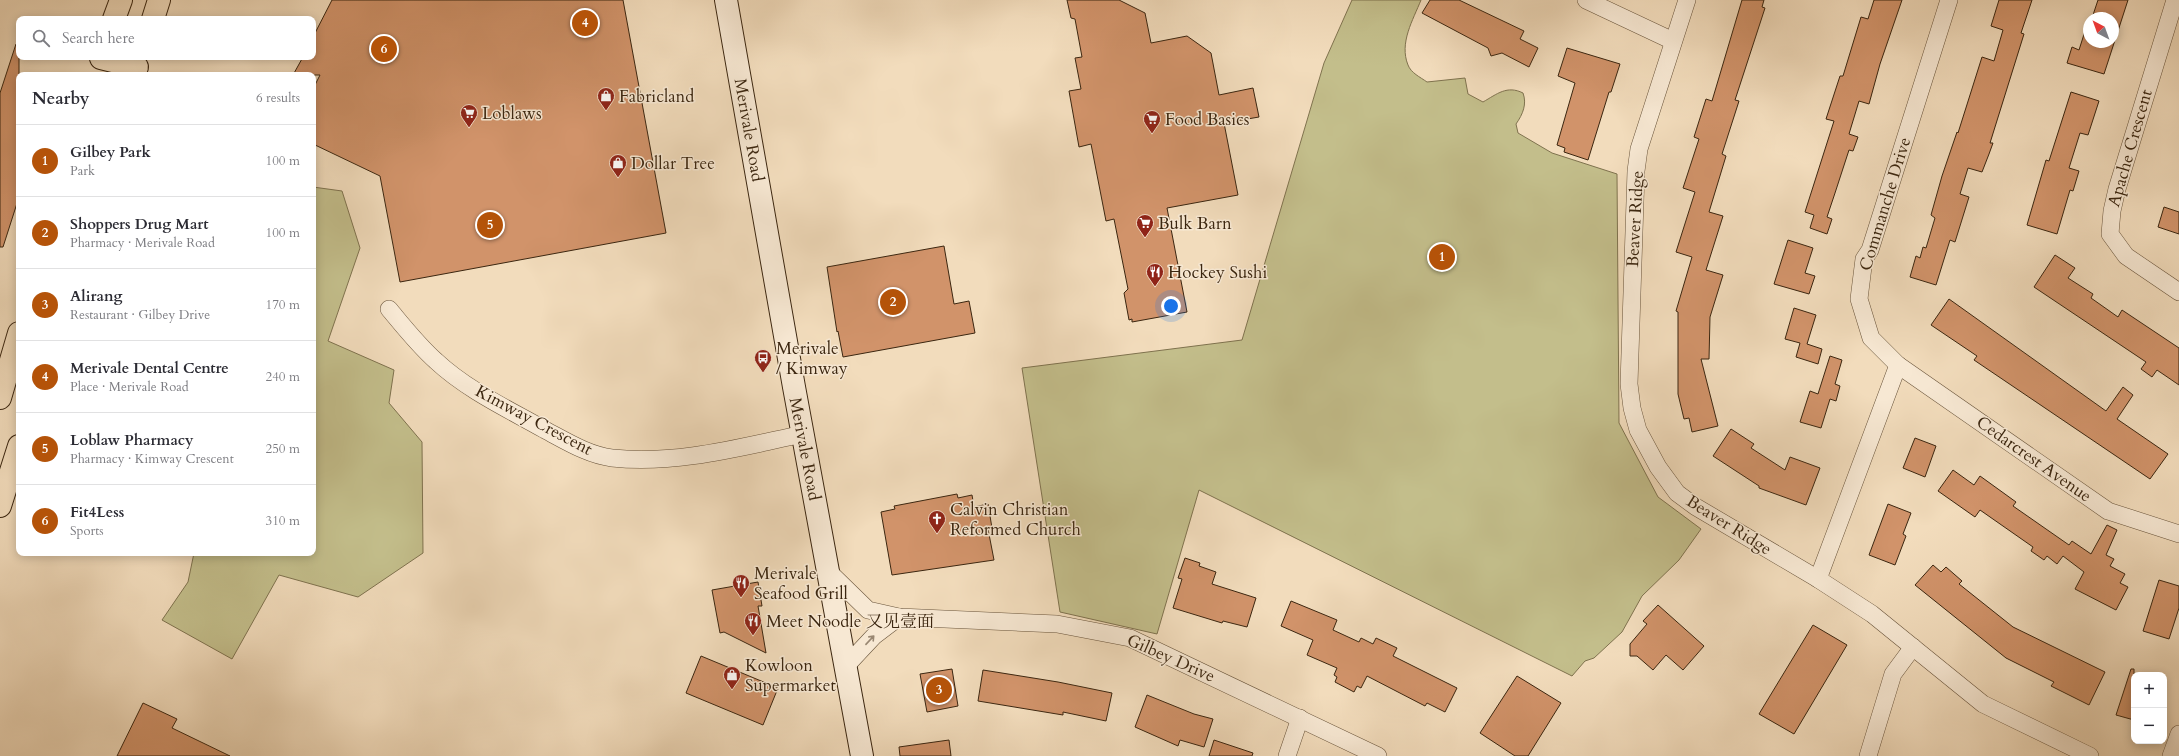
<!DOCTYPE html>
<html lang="en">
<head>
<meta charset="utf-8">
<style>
	:root { --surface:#fff; --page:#f7f7f7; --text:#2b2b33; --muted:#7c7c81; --line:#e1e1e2; --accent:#b45309 }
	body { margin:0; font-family:Cardo,"Noto Serif SC",serif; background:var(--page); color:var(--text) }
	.controls { position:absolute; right:12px; bottom:12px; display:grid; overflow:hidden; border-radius:8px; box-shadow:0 2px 10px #0003 }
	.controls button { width:36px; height:36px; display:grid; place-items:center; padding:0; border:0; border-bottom:1px solid var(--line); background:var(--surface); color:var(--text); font:20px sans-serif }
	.compass { position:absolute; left:2083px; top:12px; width:36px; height:36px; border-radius:50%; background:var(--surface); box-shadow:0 2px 10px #0003; rotate:319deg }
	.you { position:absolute; left:1171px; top:306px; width:14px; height:14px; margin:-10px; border:3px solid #fff; border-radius:50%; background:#1a73e8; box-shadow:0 0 0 6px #1a73e833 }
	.badge { display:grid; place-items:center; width:26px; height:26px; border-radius:50%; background:var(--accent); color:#fff; font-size:13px; font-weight:700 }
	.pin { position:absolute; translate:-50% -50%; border:2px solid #fff; box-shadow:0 1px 4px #0006 }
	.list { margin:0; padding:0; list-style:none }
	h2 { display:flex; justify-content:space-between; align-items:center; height:52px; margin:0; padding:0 16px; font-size:17px }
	h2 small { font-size:13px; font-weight:400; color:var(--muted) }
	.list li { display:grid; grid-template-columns:26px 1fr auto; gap:12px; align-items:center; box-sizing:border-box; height:72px; padding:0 16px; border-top:1px solid var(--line) }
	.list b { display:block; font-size:15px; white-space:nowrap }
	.list p { margin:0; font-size:13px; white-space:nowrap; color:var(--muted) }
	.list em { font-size:13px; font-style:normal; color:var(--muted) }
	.icon { flex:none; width:22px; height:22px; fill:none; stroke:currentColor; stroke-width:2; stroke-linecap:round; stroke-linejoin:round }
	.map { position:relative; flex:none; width:2179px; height:756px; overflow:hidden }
	.search { position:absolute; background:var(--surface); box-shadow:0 2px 10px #0003; left:16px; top:16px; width:300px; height:44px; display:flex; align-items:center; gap:10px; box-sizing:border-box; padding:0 14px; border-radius:8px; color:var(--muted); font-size:15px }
	.panel { position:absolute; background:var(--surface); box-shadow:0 2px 10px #0003; left:16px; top:72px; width:300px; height:484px; border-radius:8px }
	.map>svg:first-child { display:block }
</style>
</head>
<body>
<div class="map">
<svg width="2179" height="756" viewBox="0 0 2179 756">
	<rect width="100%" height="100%" fill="#f2dcbc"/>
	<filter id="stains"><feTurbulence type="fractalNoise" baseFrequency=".005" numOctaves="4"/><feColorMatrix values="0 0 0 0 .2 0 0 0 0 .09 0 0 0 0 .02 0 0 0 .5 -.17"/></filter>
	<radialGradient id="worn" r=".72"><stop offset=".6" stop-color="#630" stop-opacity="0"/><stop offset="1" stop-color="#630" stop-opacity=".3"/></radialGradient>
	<g fill="#c3be8b" stroke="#7f724e">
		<path d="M1352 0H1421C1413 20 1399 43 1408 65 1411 73 1420 77 1427 82L1465 78 1468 94 1483 102C1497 94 1507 85 1523 93 1527 104 1523 114 1516 124L1518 133 1552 153 1617 174 1619 423 1658 497 1701 529 1679 560 1642 596 1622 632 1594 658 1585 661 1572 676 1199 490 1157 634 1060 612 1022 368 1242 340 1324 63Z"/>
		<path d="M313 187 342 191 360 248 328 341 394 370 389 403 422 442 423 553 358 597 279 575 232 659 162 620 188 582 194 553H313Z"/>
	</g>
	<g fill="#d1936a" stroke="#3b2610">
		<path d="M332 0H623L666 233 400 282 380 176 313 144V89L320 75H293L303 57H313V37Z"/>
		<path d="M1067 0H1119L1145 13 1151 43 1187 36 1211 53 1219 95 1253 88 1259 117 1224 123 1238 195 1167 208 1187 312 1132 322V319L1129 320 1124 293 1128 289 1114 219 1106 221 1091 144 1079 147 1069 91 1081 89 1075 58 1082 57 1075 19 1071 18Z"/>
		<path d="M1430 0H1459L1524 31 1520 39 1538 48 1529 67 1502 53 1491 56 1488 48 1422 13Z"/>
		<path d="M1742 0H1764L1762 7 1765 8 1735 100 1739 101 1722 154 1726 156 1709 212 1723 216 1706 270 1723 275 1710 317 1709 359H1701L1718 426 1692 432 1689 418 1684 419 1678 394V312L1676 311 1692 257 1676 252 1695 192 1683 188 1699 139 1694 137 1706 99 1712 101Z"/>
		<path d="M1874 0H1902L1880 64 1869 104 1859 101 1849 134 1858 137 1853 151 1849 150 1835 193 1827 217 1832 219 1827 234 1810 228 1814 215 1805 212 1834 121 1826 119 1840 76H1843L1861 17 1868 19Z"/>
		<path d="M1999 0H2032L2021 33 2024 34 1990 143H1993L1989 154 1982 172 1968 168 1960 194 1969 197 1955 242 1950 240 1936 285 1910 277 1916 256 1920 258 1923 247 1926 248 1935 218 1931 215 1942 176 1957 132 1958 133 1982 57 1994 61 2003 30 1991 26Z"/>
		<path d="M2098 0H2128L2104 74 2067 63 2072 47 2079 50 2086 28 2089 29V42H2113V18H2092Z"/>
		<path d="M16 44H19V197L3 247H0V93Z"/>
		<path d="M1567 48 1620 64 1611 92H1609L1588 160 1564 152 1565 148 1557 145 1575 83 1558 76Z"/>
		<path d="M2071 92 2099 101 2088 135 2080 133 2069 168 2079 171 2073 191 2070 190 2057 234 2027 225 2046 160 2049 161Z"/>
		<path d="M2164 207 2179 212V234L2158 227Z"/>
		<path d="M1788 240 1813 248 1805 273 1815 276 1809 294 1774 284Z"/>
		<path d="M944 246 954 304 969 301 975 333 843 357 838 331 837 332 827 267Z"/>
		<path d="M2055 255 2075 268 2068 278 2093 294 2091 298 2118 317 2122 310 2179 348V385L2157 370 2152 377 2141 369 2146 362 2034 287Z"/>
		<path d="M1949 299 2106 411 2123 387 2133 395 2117 419 2168 454 2150 479 1974 360 1977 356 1931 325Z"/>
		<path d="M1794 308 1816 315 1807 344 1822 349 1818 364 1796 357 1800 343 1785 339Z"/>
		<path d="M1830 356 1842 360 1835 384 1840 386 1836 401 1830 399 1821 428 1800 422 1810 391 1818 394Z"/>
		<path d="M1731 429 1754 444 1751 448 1785 470 1790 457 1820 468 1806 505 1759 488V486L1713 456Z"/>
		<path d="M1915 438 1936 446 1925 477 1903 468Z"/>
		<path d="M1953 470 1974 485 1980 476 2016 502 2013 506 2069 545 2072 541 2091 554 2107 525 2117 530 2106 555 2114 559 2110 566 2125 574 2120 583 2128 587 2116 610 2075 589 2084 572 2063 556 2057 564 2047 556 2044 560 2031 551 2033 547 1980 510 1975 517 1938 491Z"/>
		<path d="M957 494 958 498 972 495 974 507 988 504 992 528 988 529 994 560 892 575 881 512 895 509 894 506Z"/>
		<path d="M1888 504 1911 513 1903 534 1906 536 1895 565 1869 555Z"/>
		<path d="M1185 558 1200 563 1199 566 1216 572 1212 584 1256 598 1247 627 1223 621 1222 623 1173 608 1182 579 1178 578Z"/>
		<path d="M1933 565 1941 572 1946 567 1962 581 1959 584 2013 627 2105 672 2089 705 2051 686 2054 682 2006 658 1915 585Z"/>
		<path d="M2159 580 2179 586V608L2169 639 2143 631Z"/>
		<path d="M758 582 762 606H758L766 653 724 632 720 633 712 590Z"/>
		<path d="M1291 601 1337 620 1333 630 1359 642 1361 638 1373 644 1376 638 1397 648 1393 656 1457 688 1445 712 1427 703 1425 706 1367 676 1361 688 1357 686 1354 692 1335 682 1337 677 1334 675 1337 668 1307 655 1313 640 1281 626Z"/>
		<path d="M1658 605 1704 646 1683 670 1666 655 1653 670 1637 656H1630V644L1647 624 1643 621Z"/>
		<path d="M1813 625 1847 645 1794 734 1759 714Z"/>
		<path d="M701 656 778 688 763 725 686 693Z"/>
		<path d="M952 669 958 706 927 712 920 674Z"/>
		<path d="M2131 669H2134V720L2116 715Z"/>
		<path d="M983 670 1058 682 1112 693 1106 721 1063 712V715L978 701Z"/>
		<path d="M1517 676 1561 703 1528 756H1515L1480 733Z"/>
		<path d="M1147 695 1194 714 1213 719 1204 747 1180 740 1178 746 1135 727Z"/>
		<path d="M143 703 177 719 172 728 230 756H117Z"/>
		<path d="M949 740 951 756H900L899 747Z"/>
		<path d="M1214 740 1253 753 1252 756H1209Z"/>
	</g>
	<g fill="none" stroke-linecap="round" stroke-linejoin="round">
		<defs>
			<g id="minor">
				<path d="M1586 0 1673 41"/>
				<path d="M1687 0 1639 149 1636 171 1629 384 1632 408 1638 430 1658 467 1677 493 1696 507 1818 579 1872 614 1983 704 2090 756"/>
				<path d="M1949 0 1870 250 1864 259 1859 299 1871 338 1898 365 2108 511 2179 534"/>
				<path d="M2175 0 2117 189 2112 211 2110 234 2126 256 2179 292"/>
				<path d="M389 309C404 327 418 345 436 361 467 390 508 409 545 430 566 441 588 455 612 458 676 465 741 447 803 434"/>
				<path d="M828 571 868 610 899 617 1057 624 1130 638 1378 756"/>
				<path d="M1818 579 1898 365"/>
				<path d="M845 667 874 636 899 617"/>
				<path d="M1287 756 1300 718"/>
				<path d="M1868 756 1893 674 1913 647"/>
				<path d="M2171 756 2179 734"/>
			</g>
			<path id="secondary" d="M726 0 794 387 862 756"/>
			<g id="primary">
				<path d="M114 19 121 0"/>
				<path d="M153 19 159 0"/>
				<path d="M101 58 137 67"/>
				<path d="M0 398 19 333"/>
				<path d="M0 506 19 446"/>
			</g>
		</defs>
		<use href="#minor" stroke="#69543b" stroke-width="18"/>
		<use href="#secondary" stroke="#3b2610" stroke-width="24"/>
		<use href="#primary" stroke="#3b2610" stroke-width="24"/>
		<use href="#minor" stroke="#f7e8d3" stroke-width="17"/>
		<use href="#secondary" stroke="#f7e8d3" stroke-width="22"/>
		<use href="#primary" stroke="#f2dcbc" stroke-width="22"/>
	</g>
	<defs><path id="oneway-shaft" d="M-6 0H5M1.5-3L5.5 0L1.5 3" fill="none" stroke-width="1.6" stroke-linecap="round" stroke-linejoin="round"/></defs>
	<use stroke="#998772" href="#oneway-shaft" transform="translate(870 640) rotate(-47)"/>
	<defs>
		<symbol id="shop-pin" viewBox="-11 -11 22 30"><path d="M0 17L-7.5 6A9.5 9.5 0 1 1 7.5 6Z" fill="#8f2418" stroke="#f7e8d3"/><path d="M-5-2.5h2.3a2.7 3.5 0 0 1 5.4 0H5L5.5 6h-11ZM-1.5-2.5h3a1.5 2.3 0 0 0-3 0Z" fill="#fff"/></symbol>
		<symbol id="supermarket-pin" viewBox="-11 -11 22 30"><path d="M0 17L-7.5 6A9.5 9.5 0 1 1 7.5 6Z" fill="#8f2418" stroke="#f7e8d3"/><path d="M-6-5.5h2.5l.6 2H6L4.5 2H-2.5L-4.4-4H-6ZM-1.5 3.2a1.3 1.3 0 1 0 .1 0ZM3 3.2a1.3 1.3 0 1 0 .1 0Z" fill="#fff"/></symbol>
		<symbol id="restaurant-pin" viewBox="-11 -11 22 30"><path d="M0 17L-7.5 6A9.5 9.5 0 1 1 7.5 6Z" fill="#8f2418" stroke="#f7e8d3"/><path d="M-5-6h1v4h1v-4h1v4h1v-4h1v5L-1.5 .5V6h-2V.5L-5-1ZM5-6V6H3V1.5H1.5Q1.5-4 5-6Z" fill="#fff"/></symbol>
		<symbol id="bus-pin" viewBox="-11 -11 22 30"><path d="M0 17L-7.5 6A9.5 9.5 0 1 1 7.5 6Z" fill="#8f2418" stroke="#f7e8d3"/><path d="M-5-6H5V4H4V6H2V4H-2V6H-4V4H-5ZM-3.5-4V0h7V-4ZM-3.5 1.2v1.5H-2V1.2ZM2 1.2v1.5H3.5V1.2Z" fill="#fff"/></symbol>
		<symbol id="church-pin" viewBox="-11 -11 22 30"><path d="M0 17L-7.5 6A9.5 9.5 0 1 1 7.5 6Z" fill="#8f2418" stroke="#f7e8d3"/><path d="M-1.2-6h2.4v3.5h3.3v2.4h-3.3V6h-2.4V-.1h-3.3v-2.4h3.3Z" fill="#fff"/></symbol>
	</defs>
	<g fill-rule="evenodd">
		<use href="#shop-pin" x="596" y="86" width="20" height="27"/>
		<use href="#supermarket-pin" x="459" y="103" width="20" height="27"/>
		<use href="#supermarket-pin" x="1142" y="109" width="20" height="27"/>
		<use href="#shop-pin" x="608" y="153" width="20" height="27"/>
		<use href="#supermarket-pin" x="1135" y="213" width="20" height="27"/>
		<use href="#restaurant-pin" x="1145" y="262" width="20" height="27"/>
		<use href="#bus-pin" x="753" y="348" width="20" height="27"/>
		<use href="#church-pin" x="927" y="509" width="20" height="27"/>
		<use href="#restaurant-pin" x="731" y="573" width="20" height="27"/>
		<use href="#restaurant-pin" x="743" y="611" width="20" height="27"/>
		<use href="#shop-pin" x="722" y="665" width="20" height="27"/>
	</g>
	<g text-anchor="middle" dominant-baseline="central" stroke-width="3" stroke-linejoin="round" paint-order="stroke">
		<g font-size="17" fill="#3b2610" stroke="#f7e8d3" text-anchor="start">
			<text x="619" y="96">Fabricland</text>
			<text x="482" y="113">Loblaws</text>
			<text x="1165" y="119">Food Basics</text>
			<text x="631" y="163">Dollar Tree</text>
			<text x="1158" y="223">Bulk Barn</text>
			<text x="1168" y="272">Hockey Sushi</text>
			<text x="776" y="348">Merivale<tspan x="776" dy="20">/ Kimway</tspan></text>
			<text x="950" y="509">Calvin Christian<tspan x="950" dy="20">Reformed Church</tspan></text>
			<text x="754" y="573">Merivale<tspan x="754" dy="20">Seafood Grill</tspan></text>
			<text x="766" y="621">Meet Noodle 又见壹面</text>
			<text x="745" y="665">Kowloon<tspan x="745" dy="20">Supermarket</tspan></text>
		</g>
		<g font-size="17" fill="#3b2610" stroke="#f7e8d3">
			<text transform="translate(749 130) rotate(80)">Merivale Road</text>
			<text transform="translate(2130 148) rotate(-74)">Apache Crescent</text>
			<text transform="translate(1885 204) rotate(-73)">Commanche Drive</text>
			<text transform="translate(1635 219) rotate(-87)">Beaver Ridge</text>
			<text transform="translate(534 420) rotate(28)">Kimway Crescent</text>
			<text transform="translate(805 449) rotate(79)">Merivale Road</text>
			<text transform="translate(2034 459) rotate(35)">Cedarcrest Avenue</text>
			<text transform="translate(1729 525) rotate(32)">Beaver Ridge</text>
			<text transform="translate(1171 658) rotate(24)">Gilbey Drive</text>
		</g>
	</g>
	<rect width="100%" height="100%" filter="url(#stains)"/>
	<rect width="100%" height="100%" fill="url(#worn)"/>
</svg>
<div class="controls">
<button>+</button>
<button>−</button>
</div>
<svg class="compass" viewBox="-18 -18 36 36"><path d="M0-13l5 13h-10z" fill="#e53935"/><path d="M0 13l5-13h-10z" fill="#7c7c81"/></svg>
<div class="you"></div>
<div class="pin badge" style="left:1442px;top:257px">1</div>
<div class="pin badge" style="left:893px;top:302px">2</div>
<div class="pin badge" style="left:939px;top:690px">3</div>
<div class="pin badge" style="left:585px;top:23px">4</div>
<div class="pin badge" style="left:490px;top:225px">5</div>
<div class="pin badge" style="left:384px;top:49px">6</div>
<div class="search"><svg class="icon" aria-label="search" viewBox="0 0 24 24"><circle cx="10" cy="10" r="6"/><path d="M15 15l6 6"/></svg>Search here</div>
<section class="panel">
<h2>Nearby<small>6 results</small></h2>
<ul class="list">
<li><span class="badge">1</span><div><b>Gilbey Park</b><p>Park</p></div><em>100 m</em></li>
<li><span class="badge">2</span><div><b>Shoppers Drug Mart</b><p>Pharmacy · Merivale Road</p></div><em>100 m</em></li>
<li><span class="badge">3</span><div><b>Alirang</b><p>Restaurant · Gilbey Drive</p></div><em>170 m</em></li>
<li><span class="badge">4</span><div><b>Merivale Dental Centre</b><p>Place · Merivale Road</p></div><em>240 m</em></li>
<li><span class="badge">5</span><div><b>Loblaw Pharmacy</b><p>Pharmacy · Kimway Crescent</p></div><em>250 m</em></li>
<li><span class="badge">6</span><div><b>Fit4Less</b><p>Sports</p></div><em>310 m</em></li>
</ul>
</section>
</div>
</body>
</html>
